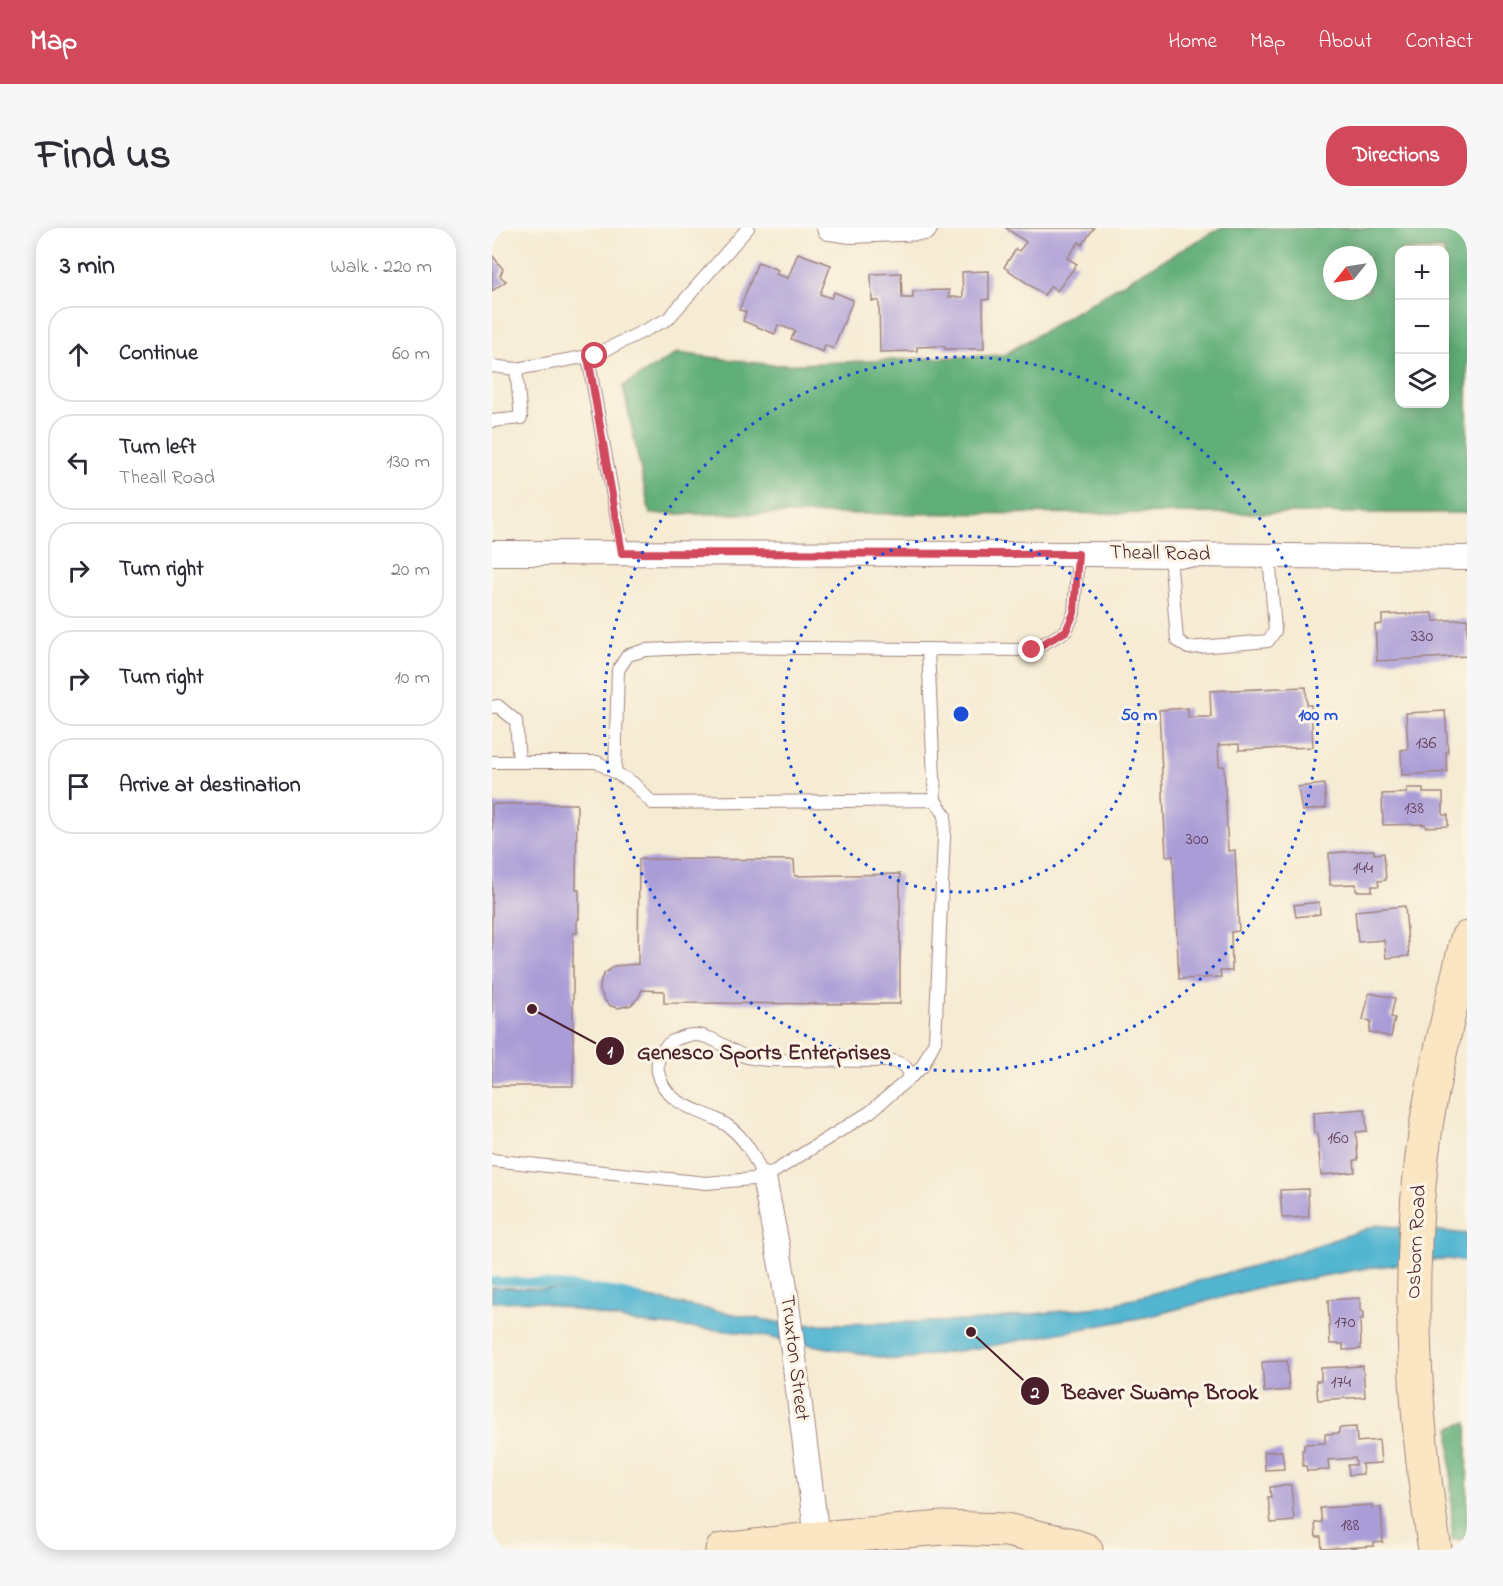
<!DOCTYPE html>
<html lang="en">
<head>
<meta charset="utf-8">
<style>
	:root { --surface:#fff; --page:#f7f7f7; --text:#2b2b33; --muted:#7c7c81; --line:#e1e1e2; --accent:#d1495b }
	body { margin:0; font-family:"Indie Flower",sans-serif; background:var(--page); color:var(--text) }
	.controls { position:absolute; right:18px; top:18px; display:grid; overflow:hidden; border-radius:12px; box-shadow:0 3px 15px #0003 }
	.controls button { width:54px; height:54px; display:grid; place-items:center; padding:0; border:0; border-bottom:2px solid var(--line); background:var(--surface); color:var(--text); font:30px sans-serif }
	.compass { position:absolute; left:831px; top:18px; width:54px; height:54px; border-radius:50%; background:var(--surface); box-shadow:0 3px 15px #0003; rotate:240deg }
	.stop { position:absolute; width:18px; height:18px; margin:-14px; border:4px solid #d1495b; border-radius:50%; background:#fff }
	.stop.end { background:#d1495b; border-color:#fff; box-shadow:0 2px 6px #0008 }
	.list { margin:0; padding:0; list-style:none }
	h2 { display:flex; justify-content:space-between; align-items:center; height:78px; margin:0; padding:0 24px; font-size:26px }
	h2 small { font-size:20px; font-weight:400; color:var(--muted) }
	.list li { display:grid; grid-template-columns:39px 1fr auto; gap:18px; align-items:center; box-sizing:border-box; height:96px; margin:0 12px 12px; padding:0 12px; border:2px solid var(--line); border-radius:24px }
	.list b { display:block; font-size:22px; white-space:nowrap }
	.list p { margin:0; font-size:20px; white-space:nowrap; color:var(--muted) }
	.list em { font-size:20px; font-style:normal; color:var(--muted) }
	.icon { flex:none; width:33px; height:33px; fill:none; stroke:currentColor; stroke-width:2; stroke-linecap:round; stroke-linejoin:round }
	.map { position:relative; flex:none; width:975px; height:1322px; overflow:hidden; border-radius:24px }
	header { display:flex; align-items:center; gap:36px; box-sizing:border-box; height:84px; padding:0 30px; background:var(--accent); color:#fff }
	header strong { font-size:28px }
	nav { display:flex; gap:33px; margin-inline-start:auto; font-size:21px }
	.intro { display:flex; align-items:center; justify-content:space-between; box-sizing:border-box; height:144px; padding:0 36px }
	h1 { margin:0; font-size:42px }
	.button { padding:15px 27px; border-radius:24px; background:var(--accent); color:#fff; font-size:21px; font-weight:700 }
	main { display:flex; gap:36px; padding:0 36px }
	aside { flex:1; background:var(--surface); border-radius:24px; box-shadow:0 3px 15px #0003 }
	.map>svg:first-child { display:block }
</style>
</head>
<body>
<header>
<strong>Map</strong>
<nav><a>Home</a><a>Map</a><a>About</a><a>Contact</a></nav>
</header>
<div class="intro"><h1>Find us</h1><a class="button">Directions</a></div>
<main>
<aside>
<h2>3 min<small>Walk · 220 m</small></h2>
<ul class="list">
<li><svg class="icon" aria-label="ahead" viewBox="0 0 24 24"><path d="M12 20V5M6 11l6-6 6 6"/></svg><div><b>Continue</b></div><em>60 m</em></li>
<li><svg class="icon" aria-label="left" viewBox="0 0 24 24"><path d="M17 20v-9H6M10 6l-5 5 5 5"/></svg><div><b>Turn left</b><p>Theall Road</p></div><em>130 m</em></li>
<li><svg class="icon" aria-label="right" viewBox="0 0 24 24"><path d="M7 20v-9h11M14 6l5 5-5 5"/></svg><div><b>Turn right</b></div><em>20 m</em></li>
<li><svg class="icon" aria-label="right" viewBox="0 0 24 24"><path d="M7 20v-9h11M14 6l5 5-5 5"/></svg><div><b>Turn right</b></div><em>10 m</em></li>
<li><svg class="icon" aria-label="arrive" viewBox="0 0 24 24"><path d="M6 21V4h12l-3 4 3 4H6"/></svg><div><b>Arrive at destination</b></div></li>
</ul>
</aside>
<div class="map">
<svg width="975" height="1322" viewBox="0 0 975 1322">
	<rect width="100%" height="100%" fill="#fcf5e5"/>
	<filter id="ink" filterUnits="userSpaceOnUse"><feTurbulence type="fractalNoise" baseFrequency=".0167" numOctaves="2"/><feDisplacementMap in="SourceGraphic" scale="12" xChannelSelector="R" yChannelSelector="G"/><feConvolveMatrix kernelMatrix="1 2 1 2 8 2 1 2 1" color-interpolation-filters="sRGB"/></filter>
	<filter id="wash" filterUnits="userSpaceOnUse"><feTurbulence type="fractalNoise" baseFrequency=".008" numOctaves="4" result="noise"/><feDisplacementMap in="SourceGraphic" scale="24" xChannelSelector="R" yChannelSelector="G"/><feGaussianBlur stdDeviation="1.35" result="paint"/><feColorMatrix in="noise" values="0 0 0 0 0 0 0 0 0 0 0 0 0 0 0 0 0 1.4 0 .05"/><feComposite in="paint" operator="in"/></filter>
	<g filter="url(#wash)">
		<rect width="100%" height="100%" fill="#f6ebd3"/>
		<g fill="#60ae78" stroke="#556652" stroke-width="1.5" fill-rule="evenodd">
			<path d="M728 0H975V285L158 286 131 158 185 125 282 137 512 127 640 50ZM908 22H952V176H908ZM840 27H876V63H840Z"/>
			<path d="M975 1194V1311L960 1312 958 1200Z"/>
		</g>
		<path fill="#52b6d1" stroke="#4e6a7e" stroke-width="1.5" d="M885 997 975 1006V1034L956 1031 875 1040 765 1060 658 1088 498 1118 404 1132 248 1104 147 1095 43 1073 0 1074V1059L120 1063 300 1097 479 1093 615 1078 779 1033Z"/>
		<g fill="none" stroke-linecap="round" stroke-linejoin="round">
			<path stroke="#52b6d1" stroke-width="8" d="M0 1053 41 1054 128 1064 147 1069"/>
		</g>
		<g id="blocks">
			<g fill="#aa9cd7">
				<path d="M514 0H602L590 17 587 14 575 30 585 36 565 63 559 58 552 67 512 39 524 21 527 23 534 14Z"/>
				<path d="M306 25 339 37 328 66 339 70 342 64 361 72 341 121 333 117 331 124 299 111 303 103 286 97 283 106 251 93 254 84 247 82 266 34 286 42 284 46 296 50Z"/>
				<path d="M0 27 11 41 8 48 14 53 0 63Z"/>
				<path d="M497 43V71L491 72 492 121H453L452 118 425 119V123L388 124 387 73H380L379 46 409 45 410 70H421V63L457 62V69H471L470 44Z"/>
				<path d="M941 385 942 393 975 391V428L885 433 883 397 890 396V387Z"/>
				<path d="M814 459 815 477H819L821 519 747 522V516L726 517 727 538H732L736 623 743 622 747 703 739 704 740 743H728L729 749 687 751 681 628H674L667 482 696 480V489H719L718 463Z"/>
				<path d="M953 483 956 524H954L955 544 910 547 909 522 916 521 914 485Z"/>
				<path d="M832 556 834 580 810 583 806 559Z"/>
				<path d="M915 560H931V565H951V587H956V598L933 599V596L891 597 890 566 915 565Z"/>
				<path d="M0 576H85L84 662H87V691H85V705H81V858H0Z"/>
				<path d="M882 622V626L892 625 894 652 886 653 887 658H880V663H864V656L838 657 837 625Z"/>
				<path d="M147 631 302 632 303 648 408 646V776L172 775V763L150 762 147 769 139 777 126 780 119 778 113 773 108 762 109 751 112 746 122 738 146 736Z"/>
				<path d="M827 674 828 686 804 689 802 677Z"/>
				<path d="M913 678 917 728 894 730 892 712 866 714 863 683Z"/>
				<path d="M877 765 903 770 899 789 903 790 899 809 877 804 879 793 871 792Z"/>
				<path d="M873 881 875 903 864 904 866 932H862L863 944 829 947 825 905H822L821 885Z"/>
				<path d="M816 961 817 989 790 990 788 962Z"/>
				<path d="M868 1070V1083L871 1084V1091H868L869 1121 851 1122V1116H838L836 1072Z"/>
				<path d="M795 1133 797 1162 772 1164 770 1134Z"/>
				<path d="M871 1138 873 1169 826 1172 824 1153H829V1140Z"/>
				<path d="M864 1199 865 1214 887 1212 889 1235 870 1236 871 1246 857 1247 856 1237H864L863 1230 836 1232 837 1242 815 1243 814 1238H811L810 1222H812V1216L833 1215V1206L847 1205V1200Z"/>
				<path d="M790 1223 792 1241 773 1242 772 1224Z"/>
				<path d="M799 1257 802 1293 779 1295 776 1269H779L778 1259Z"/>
				<path d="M880 1277V1280L889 1279 891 1314 882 1315V1318L830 1321 829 1309H824L823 1295 830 1294 828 1280Z"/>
			</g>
		</g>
	</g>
	<g filter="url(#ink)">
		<use href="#blocks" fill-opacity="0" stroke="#a0857f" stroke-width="1.5"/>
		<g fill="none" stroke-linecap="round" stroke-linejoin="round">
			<defs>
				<g id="lane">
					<path d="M96 129 131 325"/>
					<path d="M0 138 24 141 103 127 176 91 256 0"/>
					<path d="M0 193 29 190 24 141"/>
					<path d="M678 327 685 412 696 420 776 413 783 403 777 327"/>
					<path d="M436 421 443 572"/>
					<path d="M0 479 6 478 24 493 27 534"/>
					<path d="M0 534H105L141 555 160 575 443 572 453 587 443 813 430 839 378 884 272 950 214 955 0 932"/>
					<path d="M123 544 126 442 136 427 154 422 221 419 540 422 574 403 582 385 586 326"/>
					<path d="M272 950C262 929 255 912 236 898 232 895 228 893 224 891 199 879 173 875 166 844 165 837 166 829 170 823 177 813 190 807 202 807 221 807 236 822 252 828 260 831 268 831 275 832L401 833 412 837 420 848"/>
				</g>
				<g id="street">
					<path d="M337 0 357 3 433 0"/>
					<path d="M0 325 595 326 975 330"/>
					<path d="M272 950 292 1053 325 1310"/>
				</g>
				<g id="secondary">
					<path d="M230 1322 325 1310 451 1300 514 1302 577 1316 594 1322"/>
					<path d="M943 1322C920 1180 913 1034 935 892 945 831 961 770 975 710"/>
				</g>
			</defs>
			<use href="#lane" stroke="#a0857f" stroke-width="14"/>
			<use href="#street" stroke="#a0857f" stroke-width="26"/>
			<use href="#secondary" stroke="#a0857f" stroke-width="35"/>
			<use href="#lane" stroke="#fff" stroke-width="12"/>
			<use href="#street" stroke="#fff" stroke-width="24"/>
			<use href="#secondary" stroke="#fbe6c4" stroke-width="33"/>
		</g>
	</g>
	<g fill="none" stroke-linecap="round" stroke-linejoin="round" filter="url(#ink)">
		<path stroke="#d1495b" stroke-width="8" d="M103 128 96 129 130 325 586 326 582 385 574 403 540 422"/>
	</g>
	<g fill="none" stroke="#1d4ed8" stroke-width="3" stroke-dasharray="3 6">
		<circle cx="469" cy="486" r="178"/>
		<circle cx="469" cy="486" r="357"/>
	</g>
	<g text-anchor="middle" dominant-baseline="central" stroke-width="6" stroke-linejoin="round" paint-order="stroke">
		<g font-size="18" fill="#623e56">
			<text x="930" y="409">330</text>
			<text x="934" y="516">136</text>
			<text x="922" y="581">138</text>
			<text x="705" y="612">300</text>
			<text x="871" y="641">144</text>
			<text x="846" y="911">160</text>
			<text x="853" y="1095">170</text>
			<text x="849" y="1155">174</text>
			<text x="858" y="1298">188</text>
		</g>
		<g font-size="21" fill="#4a1f2b" stroke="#fcf5e5">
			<text transform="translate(668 326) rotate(1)">Theall Road</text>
			<text transform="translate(925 1014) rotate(-87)">Osborn Road</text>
			<text transform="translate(302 1130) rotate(83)">Truxton Street</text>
		</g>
	</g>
	<circle cx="469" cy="486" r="9" fill="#1d4ed8" stroke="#fcf5e5" stroke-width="3"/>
	<g font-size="18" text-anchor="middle" font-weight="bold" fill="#1d4ed8" stroke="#fcf5e5" stroke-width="6" stroke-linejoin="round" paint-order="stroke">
		<text x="647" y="492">50 m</text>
		<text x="826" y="492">100 m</text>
	</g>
	<path fill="none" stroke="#4a1f2b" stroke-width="2" d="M40 781L118 823M479 1104L543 1163"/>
	<g fill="#4a1f2b" stroke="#fcf5e5" stroke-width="2">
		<circle cx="40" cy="781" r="6"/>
		<circle cx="479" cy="1104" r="6"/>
		<circle cx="118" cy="823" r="15"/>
		<circle cx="543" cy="1163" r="15"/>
	</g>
	<g font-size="18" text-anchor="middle" font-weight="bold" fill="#fff">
		<text x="118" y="829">1</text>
		<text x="543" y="1170">2</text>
	</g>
	<g font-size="22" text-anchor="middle" font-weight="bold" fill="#4a1f2b" stroke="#fcf5e5" stroke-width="6" stroke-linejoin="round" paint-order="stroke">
		<text x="272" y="831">Genesco Sports Enterprises</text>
		<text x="668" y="1171">Beaver Swamp Brook</text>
	</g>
</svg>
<div class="controls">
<button>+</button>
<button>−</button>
<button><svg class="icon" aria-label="layers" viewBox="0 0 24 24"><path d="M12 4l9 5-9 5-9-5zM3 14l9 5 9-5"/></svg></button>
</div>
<svg class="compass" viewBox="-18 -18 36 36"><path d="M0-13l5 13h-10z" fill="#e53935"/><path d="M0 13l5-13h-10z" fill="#7c7c81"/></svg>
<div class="stop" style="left:103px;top:128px"></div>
<div class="stop end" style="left:540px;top:422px"></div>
</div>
</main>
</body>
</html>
